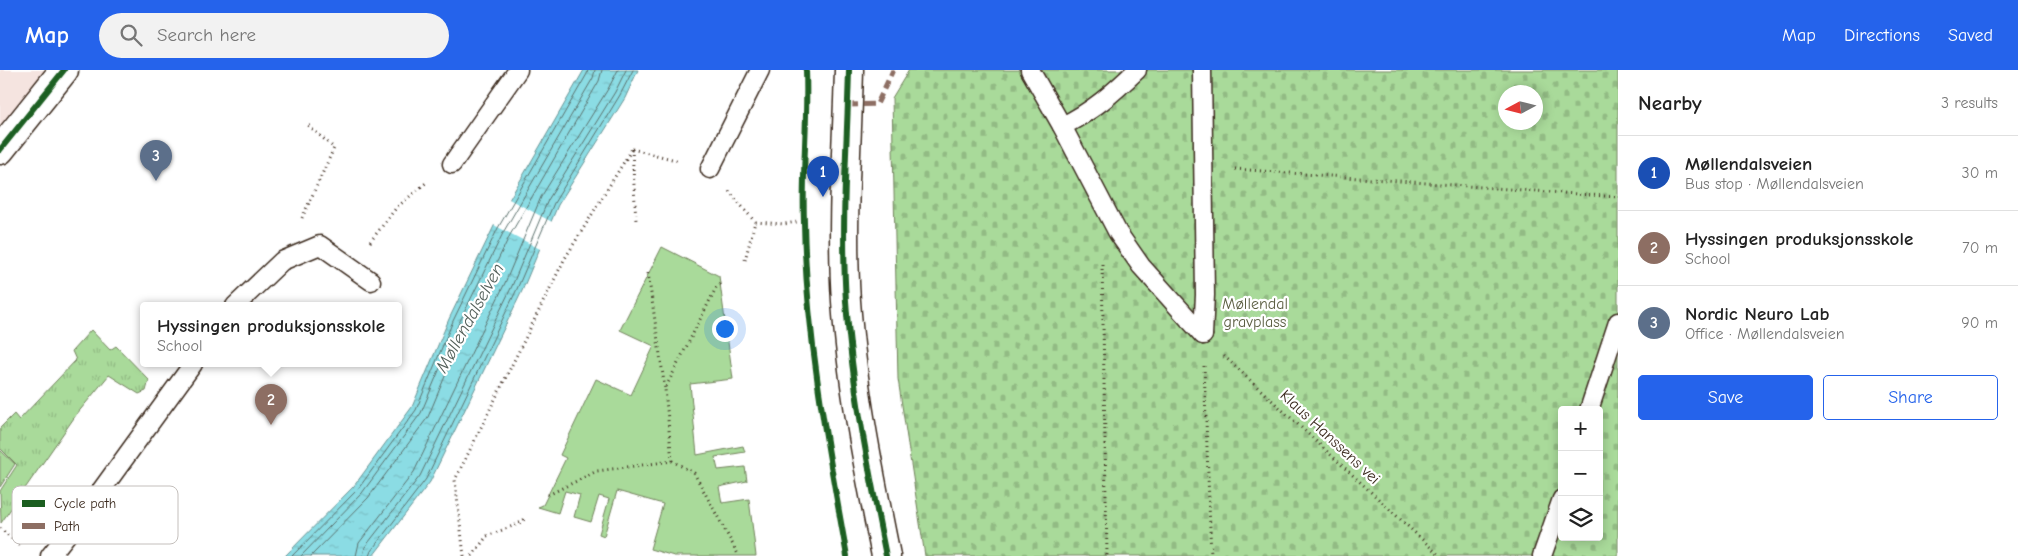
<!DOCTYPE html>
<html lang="en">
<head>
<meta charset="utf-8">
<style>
	:root { --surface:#fff; --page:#f2f2f2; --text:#222; --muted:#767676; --line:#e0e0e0; --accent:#2563eb }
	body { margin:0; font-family:"Comic Neue",sans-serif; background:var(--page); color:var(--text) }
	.controls { position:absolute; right:15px; bottom:15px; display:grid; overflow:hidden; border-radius:5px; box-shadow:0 2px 12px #0003 }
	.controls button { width:45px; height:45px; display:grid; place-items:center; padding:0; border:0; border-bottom:1px solid var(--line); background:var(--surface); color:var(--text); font:25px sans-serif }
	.compass { position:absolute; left:1498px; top:15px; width:45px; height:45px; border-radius:50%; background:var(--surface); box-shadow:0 2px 12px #0003; rotate:263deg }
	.you { position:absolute; left:724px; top:258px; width:18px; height:18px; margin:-12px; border:4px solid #fff; border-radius:50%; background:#1a73e8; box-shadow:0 0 0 8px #1a73e833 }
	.badge { display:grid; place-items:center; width:32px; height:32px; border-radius:50%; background:var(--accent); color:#fff; font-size:16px; font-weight:700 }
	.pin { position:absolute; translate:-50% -41px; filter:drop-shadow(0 1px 2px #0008) }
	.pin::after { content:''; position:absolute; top:26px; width:18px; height:15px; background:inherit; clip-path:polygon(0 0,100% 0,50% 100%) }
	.popup { position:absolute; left:140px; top:232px; width:262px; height:65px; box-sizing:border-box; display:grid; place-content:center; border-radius:5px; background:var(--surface); filter:drop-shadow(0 1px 4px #0005); font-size:16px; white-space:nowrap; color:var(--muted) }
	.popup b { font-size:19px; color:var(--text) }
	.popup::after { content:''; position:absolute; left:50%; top:100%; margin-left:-10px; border:10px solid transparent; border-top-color:var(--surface) }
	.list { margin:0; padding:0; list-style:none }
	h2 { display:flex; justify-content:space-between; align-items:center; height:65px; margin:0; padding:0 20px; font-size:21px }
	h2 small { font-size:16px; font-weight:400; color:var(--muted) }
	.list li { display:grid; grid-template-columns:32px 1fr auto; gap:15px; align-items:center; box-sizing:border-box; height:75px; padding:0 20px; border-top:1px solid var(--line) }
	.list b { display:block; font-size:19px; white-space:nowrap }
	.list p { margin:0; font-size:16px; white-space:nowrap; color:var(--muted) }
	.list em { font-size:16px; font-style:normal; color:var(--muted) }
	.actions { display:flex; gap:10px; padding:15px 20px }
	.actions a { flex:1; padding:11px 0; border:1px solid var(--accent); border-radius:5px; text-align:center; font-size:18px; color:var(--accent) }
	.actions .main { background:var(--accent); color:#fff }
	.icon { flex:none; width:28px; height:28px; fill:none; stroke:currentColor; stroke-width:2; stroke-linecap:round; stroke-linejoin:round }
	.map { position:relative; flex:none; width:1618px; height:486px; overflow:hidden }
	header { display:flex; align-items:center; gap:30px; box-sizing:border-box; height:70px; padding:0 25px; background:var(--accent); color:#fff }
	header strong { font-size:24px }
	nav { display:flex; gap:28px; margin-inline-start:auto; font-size:18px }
	.search { width:350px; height:45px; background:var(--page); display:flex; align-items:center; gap:12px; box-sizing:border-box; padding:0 18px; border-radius:28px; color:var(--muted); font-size:19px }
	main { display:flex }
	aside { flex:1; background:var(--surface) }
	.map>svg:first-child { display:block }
</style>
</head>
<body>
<header>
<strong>Map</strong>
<div class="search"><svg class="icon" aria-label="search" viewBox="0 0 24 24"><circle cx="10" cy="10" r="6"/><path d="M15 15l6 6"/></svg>Search here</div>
<nav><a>Map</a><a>Directions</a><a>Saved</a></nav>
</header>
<main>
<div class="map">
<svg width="1618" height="486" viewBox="0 0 1618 486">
	<defs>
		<pattern id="grass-tufts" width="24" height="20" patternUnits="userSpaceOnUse" patternTransform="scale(1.25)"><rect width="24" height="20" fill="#a9da9a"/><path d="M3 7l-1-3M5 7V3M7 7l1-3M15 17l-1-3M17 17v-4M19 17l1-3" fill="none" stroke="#92bb84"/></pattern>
		<pattern id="cemetery-stones" width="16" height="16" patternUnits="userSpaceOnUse" patternTransform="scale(1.25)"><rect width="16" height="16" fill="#a9da9a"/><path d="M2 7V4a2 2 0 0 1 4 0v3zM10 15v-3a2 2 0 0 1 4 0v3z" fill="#92bb84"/></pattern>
		<pattern id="water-ripples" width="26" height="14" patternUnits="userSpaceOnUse" patternTransform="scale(1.25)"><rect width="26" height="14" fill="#8bdce4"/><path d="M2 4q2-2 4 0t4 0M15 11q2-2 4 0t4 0" fill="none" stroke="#79bdc3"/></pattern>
	</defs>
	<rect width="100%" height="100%" fill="#fff"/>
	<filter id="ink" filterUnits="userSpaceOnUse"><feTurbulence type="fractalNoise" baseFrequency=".02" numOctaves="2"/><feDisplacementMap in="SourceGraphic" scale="10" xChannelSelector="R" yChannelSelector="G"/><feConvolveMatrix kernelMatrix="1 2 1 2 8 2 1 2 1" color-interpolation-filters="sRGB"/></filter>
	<g filter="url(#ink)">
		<path fill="#f5e4e0" d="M0 0H64L0 80Z"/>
		<path fill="url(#grass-tufts)" stroke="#72825c" d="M91 260 110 280 116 276 149 310 146 321 139 324 109 305 76 345 1 453 0 421 17 395 0 378V358L14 344 19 350 76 290 72 281Z"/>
		<path fill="url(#cemetery-stones)" stroke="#72825c" fill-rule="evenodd" d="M909 0H1618V486H925L898 309 892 28ZM1506 22H1536V52H1506ZM1562 340H1599V467H1562Z"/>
		<g fill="#a9da9a" stroke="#72825c">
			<path d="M662 177 719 206 733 309 690 314 697 385 743 376 745 382 715 387 718 400 745 397 747 411 719 417 722 433 749 429 756 486H674L650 479 663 434 617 421 604 466 599 464 609 429 599 426 591 452 574 447 580 425 565 421 558 443 538 437 543 435 566 388 560 385 596 309 631 325 654 276 620 260Z"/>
			<path d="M0 380 15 394 0 417Z"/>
		</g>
		<path fill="url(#water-ripples)" stroke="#6b9595" d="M584 0H638L625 28 558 135 522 221 430 412 373 486H285L354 416 412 337 449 249 494 156Z"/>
		<path fill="#fff" d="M507 128 554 153 542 180 492 154Z"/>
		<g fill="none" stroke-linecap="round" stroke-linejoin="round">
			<g stroke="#5b716d" stroke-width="1">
				<path d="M292 486 358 419 416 340 453 251 498 158 587 4 588 0"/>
				<path d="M301 486 362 423 421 343 459 253 504 161 593 8 595 0"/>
				<path d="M311 486 368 428 428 347 466 256 510 165 599 11 602 0"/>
				<path d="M356 486 359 473 414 402 505 213 541 127 608 19 618 0"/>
				<path d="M363 486 365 477 420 406 512 216 548 130 615 22 626 0"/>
				<path d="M369 486 371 481 426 409 517 219 554 133 620 25 633 0"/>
			</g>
			<defs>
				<g id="lane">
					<path d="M1030 0 1062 56 1118 163 1141 196 1203 265"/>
					<path d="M1202 0 1205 225 1203 265"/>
					<path d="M1062 56C1092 42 1114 22 1137 0"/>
					<path d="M452 94 518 0"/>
					<path d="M710 99 760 0"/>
					<path d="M235 236 282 191 320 175 371 211"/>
					<path d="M1589 340 1618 252"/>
					<path d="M50 486 92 433 193 294"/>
					<path d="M1542 486 1562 429"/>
				</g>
				<g id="secondary">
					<path d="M849 0C847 77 841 154 846 231 852 317 869 401 886 486"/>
					<path d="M0 80 64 0"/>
				</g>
			</defs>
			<use href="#lane" stroke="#3b2a1e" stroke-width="21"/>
			<use href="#secondary" stroke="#3b2a1e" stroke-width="31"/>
			<g stroke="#3b2a1e" stroke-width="3" stroke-dasharray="1 4" stroke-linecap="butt">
				<path d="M632 79 680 91"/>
				<path d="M632 79 636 151"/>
				<path d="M1235 99 1618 127"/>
				<path d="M729 121 755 152"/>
				<path d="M302 148 334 78 308 55"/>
				<path d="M370 172 396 138 427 112"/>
				<path d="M745 190 755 152 784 154 804 151"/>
				<path d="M1102 194 1107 486"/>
				<path d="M648 203 665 319"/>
				<path d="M1224 286 1440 486"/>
				<path d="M1204 296 1211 486"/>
				<path d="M672 391 665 319 716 218 720 214"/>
				<path d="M548 425 597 401 672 391 694 403 739 486"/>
				<path d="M0 458 21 477"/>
				<path d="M464 486 455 410 564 190 632 79"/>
				<path d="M472 486 487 466 518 454 526 448"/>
			</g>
			<use href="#lane" stroke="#fff" stroke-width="18"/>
			<use href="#secondary" stroke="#fff" stroke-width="28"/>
			<path stroke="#8d6e63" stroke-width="5" stroke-dasharray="10 5" stroke-linecap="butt" d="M848 35 877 34 893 0"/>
			<defs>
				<g id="cycleway">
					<path d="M806 0C808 51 802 101 804 152 806 265 827 375 847 486"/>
					<path d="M849 0C847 77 841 154 846 231 852 317 869 401 886 486"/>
					<path d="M0 80 64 0"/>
				</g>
			</defs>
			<use href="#cycleway" stroke="#fff" stroke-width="9"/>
			<use href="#cycleway" stroke="#1b5e20" stroke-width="6"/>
		</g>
	</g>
	<g text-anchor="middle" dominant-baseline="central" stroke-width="4.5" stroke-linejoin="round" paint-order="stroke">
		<g font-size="16" fill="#5c5f43" stroke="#fff">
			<text x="1255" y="234">Møllendal<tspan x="1255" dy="18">gravplass</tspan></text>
		</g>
		<g font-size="16" fill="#3b2a1e" stroke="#fff">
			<text transform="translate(1330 367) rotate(43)">Klaus Hanssens vei</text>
		</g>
		<g font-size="18" font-style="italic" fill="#535f59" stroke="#fff">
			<text transform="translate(470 248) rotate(-61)">Møllendalselven</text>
		</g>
	</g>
	<rect x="12" y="416" width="166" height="58" rx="8" fill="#fff" stroke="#c4bfbc" stroke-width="1"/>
	<rect x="22" y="430" width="23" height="7" fill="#1b5e20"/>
	<rect x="22" y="453" width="23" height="6" fill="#8d6e63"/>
	<g font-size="14" fill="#3b2a1e">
		<text x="54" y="438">Cycle path</text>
		<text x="54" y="461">Path</text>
	</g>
</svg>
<div class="controls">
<button>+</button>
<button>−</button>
<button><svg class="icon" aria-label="layers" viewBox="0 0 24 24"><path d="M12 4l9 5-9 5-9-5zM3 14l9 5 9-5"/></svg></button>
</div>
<svg class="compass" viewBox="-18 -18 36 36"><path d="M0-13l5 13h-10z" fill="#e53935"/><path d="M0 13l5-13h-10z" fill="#767676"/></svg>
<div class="you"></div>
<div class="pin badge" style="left:823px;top:127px;background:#1a4fb4">1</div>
<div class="pin badge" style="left:271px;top:355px;background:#8d6e63">2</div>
<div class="popup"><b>Hyssingen produksjonsskole</b>School</div>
<div class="pin badge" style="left:156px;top:111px;background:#5c6f8a">3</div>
</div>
<aside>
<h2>Nearby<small>3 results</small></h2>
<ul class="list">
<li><span class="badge" style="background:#1a4fb4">1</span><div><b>Møllendalsveien</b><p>Bus stop · Møllendalsveien</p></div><em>30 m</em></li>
<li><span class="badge" style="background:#8d6e63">2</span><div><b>Hyssingen produksjonsskole</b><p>School</p></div><em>70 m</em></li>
<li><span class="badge" style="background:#5c6f8a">3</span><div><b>Nordic Neuro Lab</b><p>Office · Møllendalsveien</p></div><em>90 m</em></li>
</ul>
<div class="actions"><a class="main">Save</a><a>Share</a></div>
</aside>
</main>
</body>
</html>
